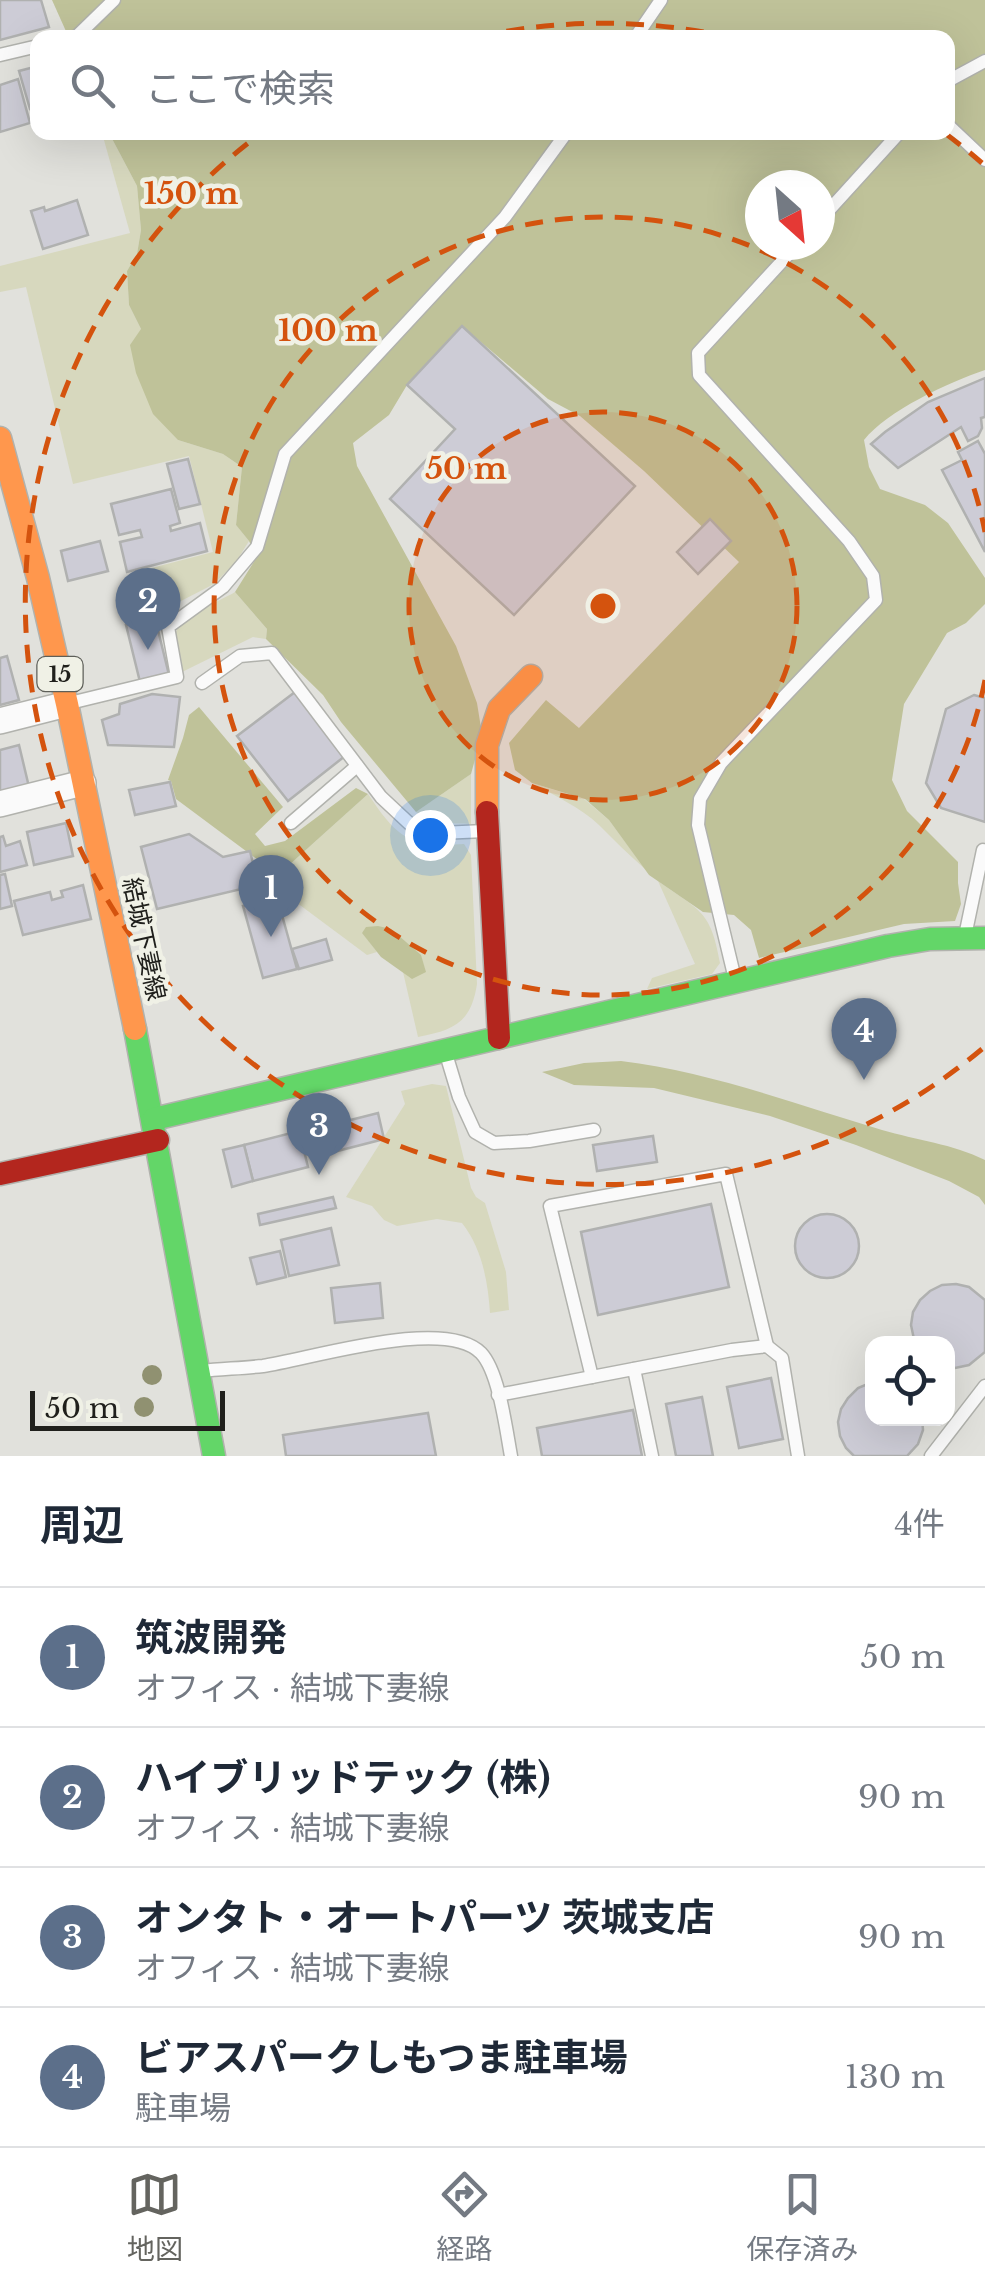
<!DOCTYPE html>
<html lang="ja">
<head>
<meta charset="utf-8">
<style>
	:root { --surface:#fff; --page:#f6f6f7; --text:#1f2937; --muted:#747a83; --line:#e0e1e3; --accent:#64645f }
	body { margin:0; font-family:"Libre Baskerville","Noto Sans JP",serif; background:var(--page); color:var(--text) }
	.controls { position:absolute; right:30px; bottom:30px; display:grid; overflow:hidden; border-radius:20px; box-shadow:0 10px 40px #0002 }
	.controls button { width:90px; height:90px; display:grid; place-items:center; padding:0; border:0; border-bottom:2px solid var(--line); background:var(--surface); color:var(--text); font:50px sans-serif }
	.compass { position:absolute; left:745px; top:170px; width:90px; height:90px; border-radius:50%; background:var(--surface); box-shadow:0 10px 40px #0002; rotate:153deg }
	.scale { position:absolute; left:30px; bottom:25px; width:195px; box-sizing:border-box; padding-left:10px; border:5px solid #20201c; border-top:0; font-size:28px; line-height:35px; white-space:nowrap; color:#20201c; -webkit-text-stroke:8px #f0f1e6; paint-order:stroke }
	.you { position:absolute; left:430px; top:835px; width:35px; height:35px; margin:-25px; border:8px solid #fff; border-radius:50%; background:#1a73e8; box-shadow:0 0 0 15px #1a73e833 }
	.badge { display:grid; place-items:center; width:65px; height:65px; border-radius:50%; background:var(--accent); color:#fff; font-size:32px; font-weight:700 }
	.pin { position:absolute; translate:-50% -82px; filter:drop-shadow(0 2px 5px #0008) }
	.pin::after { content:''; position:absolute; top:52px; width:35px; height:30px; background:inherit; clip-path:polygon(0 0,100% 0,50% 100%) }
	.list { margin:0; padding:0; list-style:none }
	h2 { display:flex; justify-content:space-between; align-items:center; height:130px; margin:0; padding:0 40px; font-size:42px }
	h2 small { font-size:32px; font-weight:400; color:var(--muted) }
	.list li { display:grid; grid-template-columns:65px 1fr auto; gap:30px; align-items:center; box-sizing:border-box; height:140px; padding:0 40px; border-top:2px solid var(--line) }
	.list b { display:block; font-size:38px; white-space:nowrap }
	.list p { margin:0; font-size:32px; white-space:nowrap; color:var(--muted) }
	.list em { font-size:32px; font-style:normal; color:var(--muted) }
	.icon { flex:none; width:55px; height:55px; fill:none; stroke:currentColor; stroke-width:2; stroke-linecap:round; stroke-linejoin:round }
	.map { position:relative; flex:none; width:985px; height:1456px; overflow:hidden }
	.search { position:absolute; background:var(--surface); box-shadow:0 10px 40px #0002; left:30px; right:30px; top:30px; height:110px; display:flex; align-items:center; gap:25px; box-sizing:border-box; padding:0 35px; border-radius:20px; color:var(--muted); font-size:38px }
	.sheet { height:690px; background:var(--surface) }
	nav { display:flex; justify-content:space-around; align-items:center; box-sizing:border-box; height:140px; border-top:2px solid var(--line); background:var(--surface); font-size:28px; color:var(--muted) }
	nav a { display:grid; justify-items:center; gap:5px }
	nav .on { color:var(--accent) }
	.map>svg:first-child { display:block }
</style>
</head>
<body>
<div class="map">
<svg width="985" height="1456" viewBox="0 0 985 1456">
	<rect width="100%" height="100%" fill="#e1e1dc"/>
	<g fill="#d7d8be">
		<path d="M102 133H109L137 186 141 230 137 254 127 271 129 305 141 329 178 440 223 454 242 467 236 525 249 541 236 562 214 584 181 601 158 618 144 570 213 552 189 456 73 484 26 287 0 292V266L130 233Z"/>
		<path d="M235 592 267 629 266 639 253 637 180 673C178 661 172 645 176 632 182 614 219 602 235 592Z"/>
		<path d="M471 774V824C451 823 432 825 416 812Z"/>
		<path d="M532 783 584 799 609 820 645 869C629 855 614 840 599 825 580 807 555 796 532 783Z"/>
		<path d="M368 794C398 839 409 847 464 844L471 855 477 984C471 1023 454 1030 418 1037L403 972 412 979 362 932 377 952 367 955 273 885 278 875Z"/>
		<path d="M658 881C698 910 711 909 720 963L712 974 647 989 652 978 695 964Z"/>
		<path d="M432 1084 446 1086 471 1188 476 1197 485 1203 506 1272 509 1310 490 1313C488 1282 482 1248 462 1223L437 1219 397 1226 384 1220 372 1206 346 1197 405 1104 401 1091Z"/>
	</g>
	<g fill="#bfc299" fill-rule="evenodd">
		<path d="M52 0H985V370C949 382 887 411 864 440L869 467 880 489 925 505 948 523 985 578V604L966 623 947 633 904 704 892 780 907 811 958 862V883L961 904 955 921 904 924 759 958 751 930 734 915 703 912 649 875 609 820 585 799 532 783 515 770 509 743 546 700 579 728 739 562 644 471 580 416 548 399 462 326 407 385 389 415 353 443 357 466 456 646 477 703 482 734 471 774 416 812 341 722 323 695 266 639 267 629 235 592 257 557 249 541 236 525 242 467 223 454 178 440 153 414 136 373 130 345 141 329 129 305 127 271 137 254 141 230 137 186 109 133 948 132V38H69ZM760 185H820V245H760Z"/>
		<path d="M199 707 283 807 255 834 265 846 285 841 356 788 368 794 278 875 176 799 171 781 168 780 183 738 189 715Z"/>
		<path d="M378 926 391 929 421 955 426 972 412 979 381 957 362 933 366 927Z"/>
		<path d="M621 1061C710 1072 796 1104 882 1130 916 1140 953 1144 985 1160V1205L979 1197 949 1181 856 1145 770 1116 654 1088 574 1085 542 1072 584 1063Z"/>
	</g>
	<g fill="#cdccd6" stroke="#b0b1b0" stroke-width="2.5">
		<path d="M0 0H41L49 27 0 40Z"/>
		<path d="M38 66V107L30 109 19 71Z"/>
		<path d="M18 79 30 123 0 132V85Z"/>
		<path d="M77 200 88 235 43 249 31 211 44 207 45 211Z"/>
		<path d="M462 326 635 486 514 615 390 499 455 429 407 385Z"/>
		<path d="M985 378V417L981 418 982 428 978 436 968 441 961 427 898 468 871 444 885 432 928 402Z"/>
		<path d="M978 441 985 454V552L942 470 962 460 958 452Z"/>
		<path d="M188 459 200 504 179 509 167 464Z"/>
		<path d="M171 489 180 523 170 526 171 531 200 523 207 551 127 572 120 542 142 537 140 530 119 535 111 504Z"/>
		<path d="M710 519 731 541 698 574 677 552Z"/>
		<path d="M100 541 108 571 68 581 61 551Z"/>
		<path d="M155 618 169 675 140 682 126 625Z"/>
		<path d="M7 656 19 700 0 705V658Z"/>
		<path d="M295 692 345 756 288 801 237 736Z"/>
		<path d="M152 694 180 697 174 747 108 745 102 720 119 714 120 704Z"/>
		<path d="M974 695 985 698V822L941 808 926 783 946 709Z"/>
		<path d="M19 745 29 787 0 794V750Z"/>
		<path d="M170 782 176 806 135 815 129 790Z"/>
		<path d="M66 823 73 856 34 865 27 832Z"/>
		<path d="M189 834 223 857 250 851 258 885 157 909 141 847Z"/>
		<path d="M3 836 6 846 20 841 27 865 0 872V837Z"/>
		<path d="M5 874 12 906 0 909V875Z"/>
		<path d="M83 885 91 919 23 935 14 901 50 892 52 900 63 897 61 891Z"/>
		<path d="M277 897 297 969 263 978 243 906Z"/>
		<path d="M326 939 332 960 299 969 292 949Z"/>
		<path d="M378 1113 384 1139 326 1154 319 1128Z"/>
		<path d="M299 1131 308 1167 253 1181 244 1145Z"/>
		<path d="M653 1136 657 1162 597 1171 593 1145Z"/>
		<path d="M244 1145 253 1181 232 1187 223 1150Z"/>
		<path d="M333 1197 336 1208 260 1225 258 1214Z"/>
		<path d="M711 1204 729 1287 598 1315 581 1232Z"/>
		<circle cx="827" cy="1246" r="32"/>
		<path d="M331 1228 339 1265 289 1276 281 1240Z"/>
		<path d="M280 1251 286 1277 257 1284 250 1258Z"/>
		<path d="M380 1283 383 1318 335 1323 331 1288Z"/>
		<path d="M956 1284 969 1287 985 1300V1352L969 1365 955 1368 948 1367V1344H915L911 1325 913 1312 920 1300 930 1291 942 1285Z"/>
		<path d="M771 1378 783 1439 739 1448 727 1387Z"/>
		<path d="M870 1383H872V1418H922L923 1430 918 1444 907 1456H854L846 1448 840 1436 838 1422 841 1409 848 1398 858 1388Z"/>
		<path d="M702 1397 713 1456H676L666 1404Z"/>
		<path d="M633 1410 642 1456H542L537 1428Z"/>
		<path d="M428 1413 436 1456H286L283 1435Z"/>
	</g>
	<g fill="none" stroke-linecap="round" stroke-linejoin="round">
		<defs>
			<g id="lane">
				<path d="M72 38 77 36 114 0"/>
				<path d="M635 38 661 0"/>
				<path d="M0 55 38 46"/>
				<path d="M948 81 985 61"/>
				<path d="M948 125 985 160"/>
				<path d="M820 220 900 132"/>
				<path d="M202 683 240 656 272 653 381 797 412 826 440 833 485 831"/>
				<path d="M74 702 177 677 168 627 223 587 257 547 285 454 505 217 567 132"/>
				<path d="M291 823 357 766"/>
				<path d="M965 936 983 850"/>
				<path d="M735 979 698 825 700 799 721 763 876 600 873 576 849 541 699 375 698 353 797 245"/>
				<path d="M446 1054 459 1097 475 1132 494 1143 529 1141 594 1130"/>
				<path d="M634 1369 652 1456"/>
				<path d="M201 1371C222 1369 243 1368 263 1366 311 1359 445 1316 481 1353 499 1372 506 1429 511 1456"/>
				<path d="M592 1377 550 1206 726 1174 767 1346"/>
				<path d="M498 1395 732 1350 767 1346 782 1358 798 1456"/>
				<path d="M931 1456 985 1386"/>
			</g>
			<g id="street">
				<path d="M0 721 67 704"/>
				<path d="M0 804 83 783"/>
			</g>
			<g id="fast">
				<path d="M135 1029 214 1456"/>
				<path d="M154 1119 888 946 930 939 985 938"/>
			</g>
			<g id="slow">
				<path d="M0 438 38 578 67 704 135 1029"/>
				<path d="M487 812V745L499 709 531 676"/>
			</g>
			<g id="jam">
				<path d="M487 812 499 1038"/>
				<path d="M0 1174 158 1140"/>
			</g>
		</defs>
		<use href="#lane" stroke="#b1b2ad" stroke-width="15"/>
		<use href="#street" stroke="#b1b2ad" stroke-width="28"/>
		<use href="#fast" stroke="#b1b2ad" stroke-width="25"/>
		<use href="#slow" stroke="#b1b2ad" stroke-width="25"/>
		<use href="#jam" stroke="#b1b2ad" stroke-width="25"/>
		<use href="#lane" stroke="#fafafa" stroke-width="12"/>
		<use href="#street" stroke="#fafafa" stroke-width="25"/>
		<use href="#fast" stroke="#63d668" stroke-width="22"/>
		<use href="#slow" stroke="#ff974d" stroke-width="22"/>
		<use href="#jam" stroke="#b3261e" stroke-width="22"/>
	</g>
	<g fill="#909171">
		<circle cx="152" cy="1375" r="10"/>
		<circle cx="144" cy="1407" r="10"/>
	</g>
	<circle cx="603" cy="606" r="194" fill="#d4530e" fill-opacity=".12"/>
	<g fill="none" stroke="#d4530e" stroke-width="5" stroke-dasharray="18 12">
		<circle cx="603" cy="606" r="194"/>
		<path d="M985 680A389 389 0 1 1 985 532"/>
		<path d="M982 1049A583 583 0 1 1 260 134M477 37A583 583 0 0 1 729 37M946 134A583 583 0 0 1 982 163"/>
	</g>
	<g text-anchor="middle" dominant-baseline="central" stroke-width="9" stroke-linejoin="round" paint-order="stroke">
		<rect fill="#f0f1e6" stroke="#5e5f59" stroke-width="2.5" x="37.5" y="657" width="45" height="34" rx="8"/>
		<g font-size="22" font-weight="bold" fill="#20201c">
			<text x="60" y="674">15</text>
		</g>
		<g font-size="25" fill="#20201c" stroke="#f0f1e6">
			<text transform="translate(144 939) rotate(78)">結城下妻線</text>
		</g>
	</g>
	<circle cx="603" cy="606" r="15" fill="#d4530e" stroke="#f0f1e6" stroke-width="5"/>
	<g font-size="30" text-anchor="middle" font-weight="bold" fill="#d4530e" stroke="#f0f1e6" stroke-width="9" stroke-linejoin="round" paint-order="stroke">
		<text x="191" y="204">150 m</text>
		<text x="328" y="341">100 m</text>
		<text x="466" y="479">50 m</text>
	</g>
</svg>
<div class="controls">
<button><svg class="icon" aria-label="locate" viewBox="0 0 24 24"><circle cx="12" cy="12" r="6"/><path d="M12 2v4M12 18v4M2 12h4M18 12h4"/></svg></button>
</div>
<svg class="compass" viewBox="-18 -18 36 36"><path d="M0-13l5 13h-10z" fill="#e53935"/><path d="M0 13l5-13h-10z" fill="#747a83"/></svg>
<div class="scale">50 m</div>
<div class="you"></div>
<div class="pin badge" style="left:271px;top:937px;background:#5c6f8a">1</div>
<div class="pin badge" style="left:148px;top:650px;background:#5c6f8a">2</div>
<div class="pin badge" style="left:319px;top:1175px;background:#5c6f8a">3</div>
<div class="pin badge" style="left:864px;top:1080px;background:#5c6f8a">4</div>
<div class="search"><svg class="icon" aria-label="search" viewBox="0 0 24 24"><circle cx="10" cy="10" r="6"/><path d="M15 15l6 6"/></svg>ここで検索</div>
</div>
<section class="sheet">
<h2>周辺<small>4件</small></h2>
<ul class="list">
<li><span class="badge" style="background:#5c6f8a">1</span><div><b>筑波開発</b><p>オフィス · 結城下妻線</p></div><em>50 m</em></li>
<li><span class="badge" style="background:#5c6f8a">2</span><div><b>ハイブリッドテック (株)</b><p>オフィス · 結城下妻線</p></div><em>90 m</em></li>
<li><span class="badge" style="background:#5c6f8a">3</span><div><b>オンタト・オートパーツ 茨城支店</b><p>オフィス · 結城下妻線</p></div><em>90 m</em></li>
<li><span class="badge" style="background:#5c6f8a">4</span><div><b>ビアスパークしもつま駐車場</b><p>駐車場</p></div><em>130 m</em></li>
</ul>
</section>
<nav>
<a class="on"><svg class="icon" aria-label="map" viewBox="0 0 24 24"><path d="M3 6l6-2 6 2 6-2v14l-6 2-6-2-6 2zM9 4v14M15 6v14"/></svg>地図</a>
<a><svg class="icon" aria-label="directions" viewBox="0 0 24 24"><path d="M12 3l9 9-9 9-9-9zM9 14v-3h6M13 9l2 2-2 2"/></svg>経路</a>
<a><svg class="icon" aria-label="saved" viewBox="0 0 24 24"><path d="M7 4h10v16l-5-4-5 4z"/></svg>保存済み</a>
</nav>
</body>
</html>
